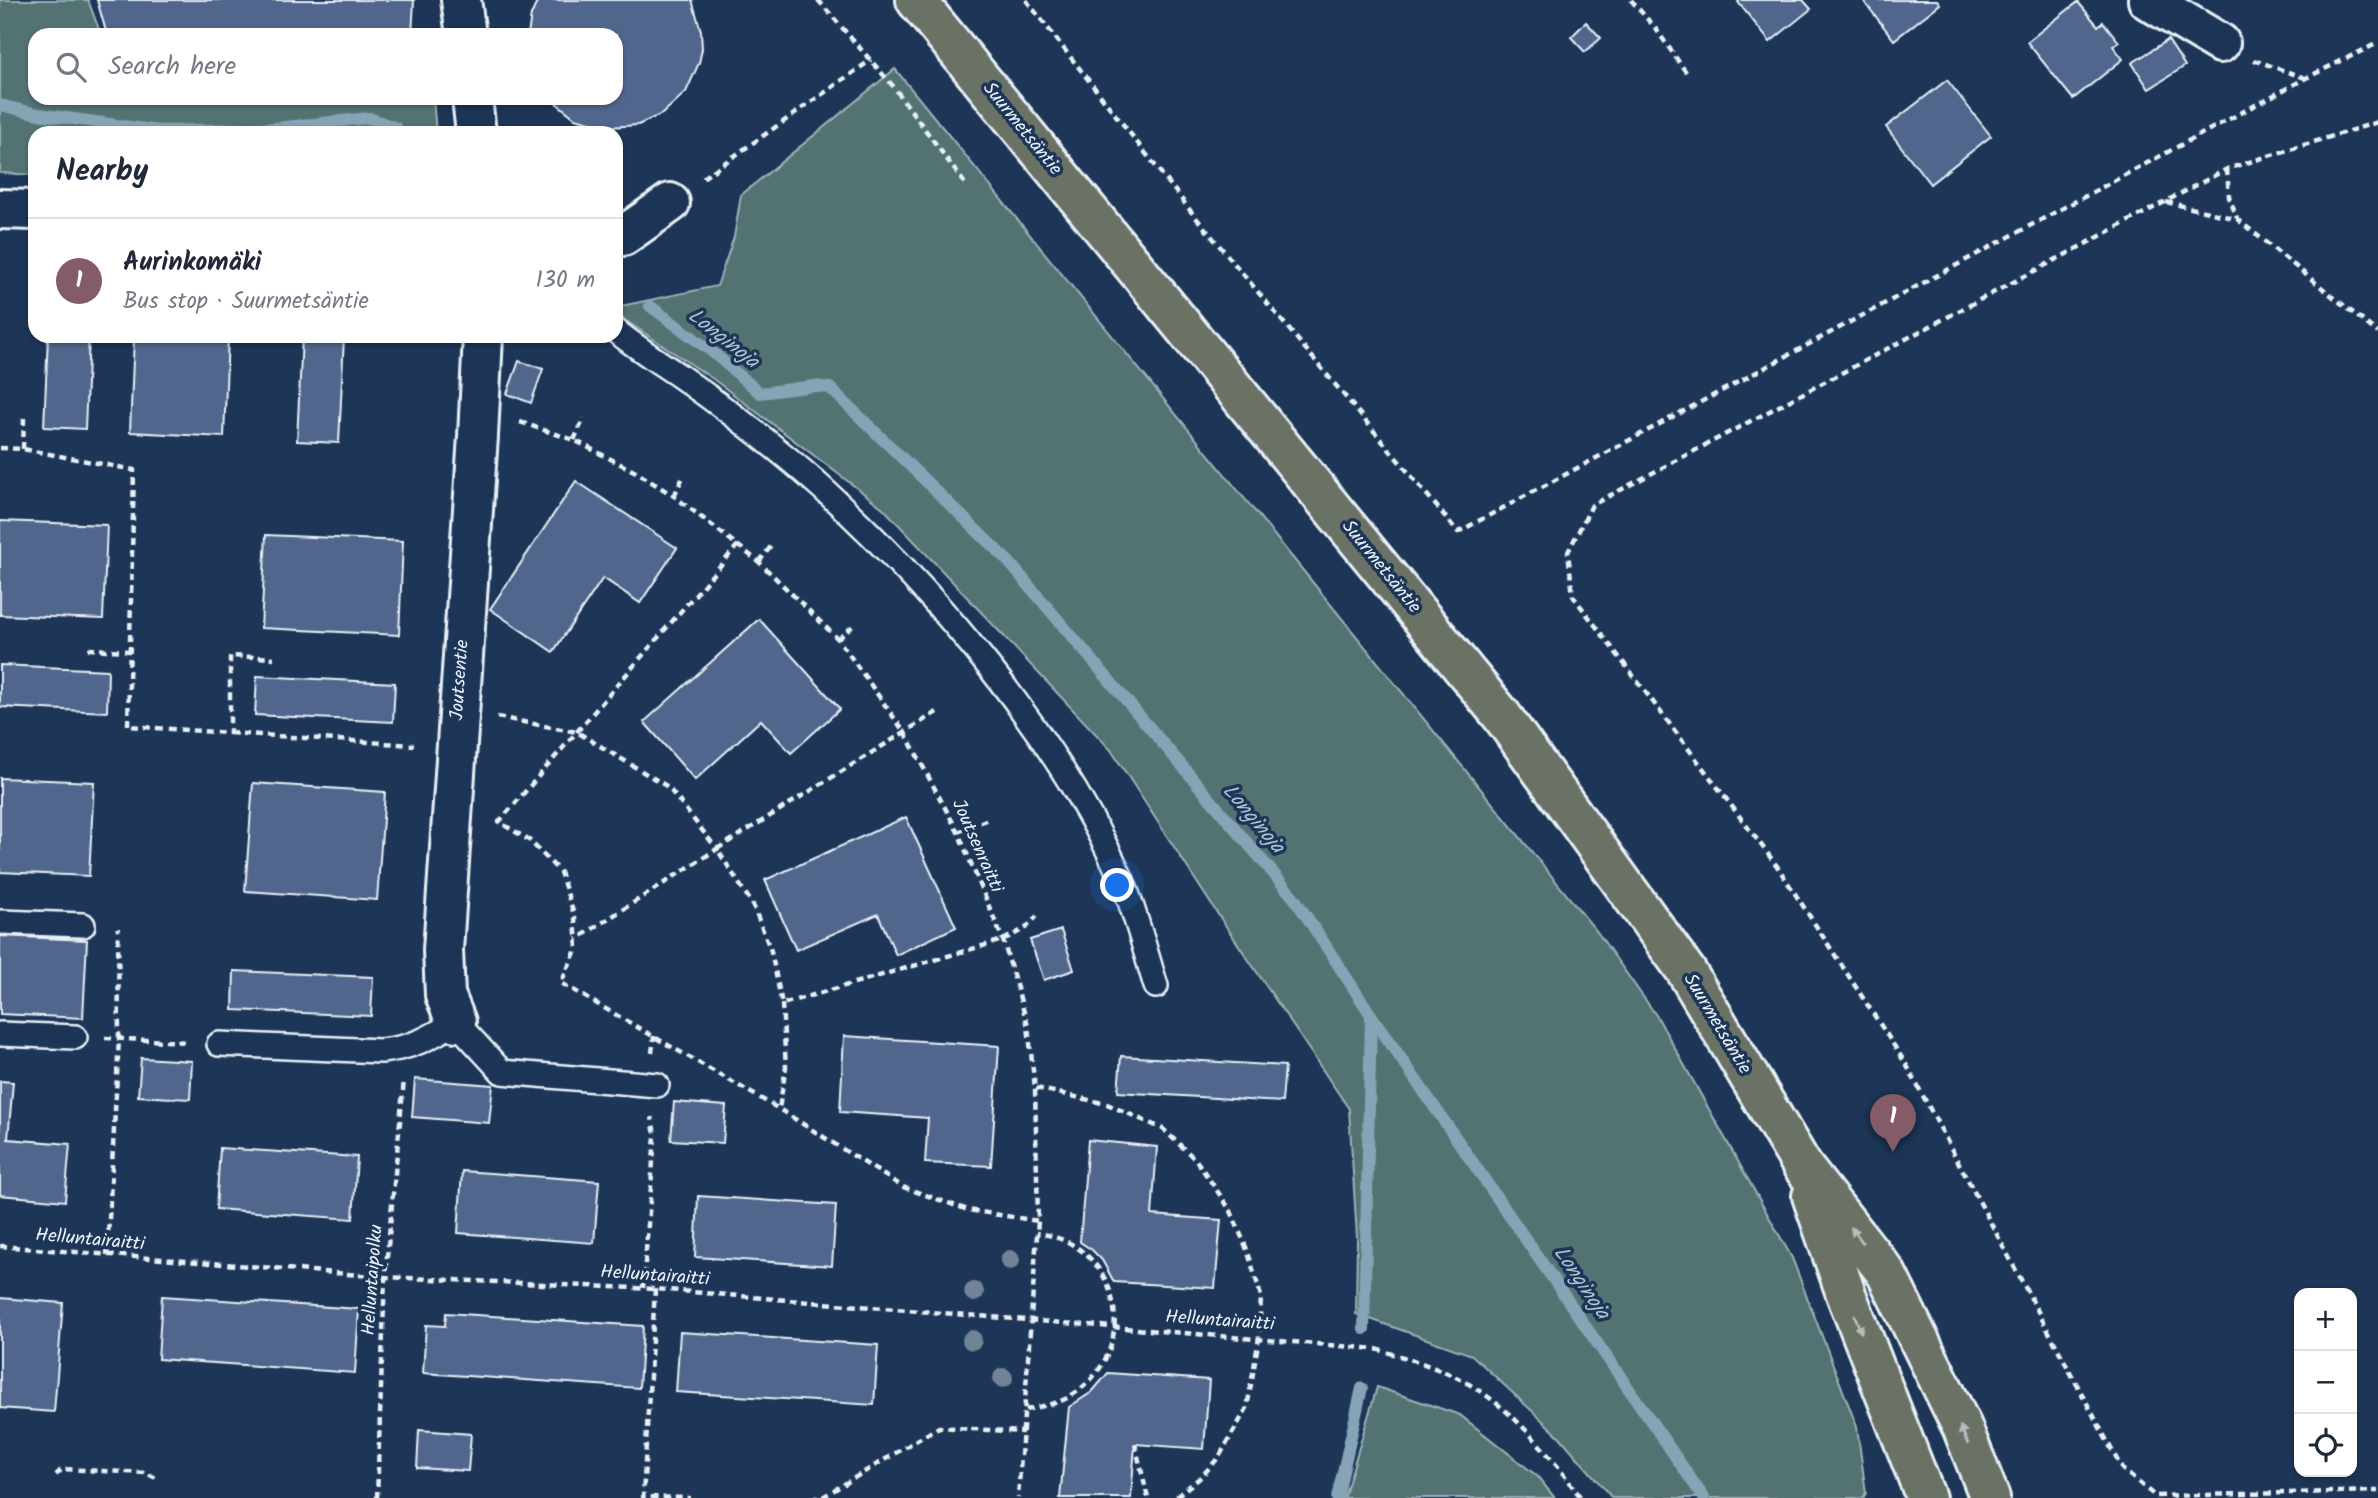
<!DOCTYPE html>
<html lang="en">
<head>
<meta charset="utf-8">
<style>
	:root { --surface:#fff; --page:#f6f6f7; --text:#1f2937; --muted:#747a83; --line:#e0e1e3; --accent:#845c67 }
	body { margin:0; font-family:Kalam,sans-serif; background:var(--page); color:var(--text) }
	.controls { position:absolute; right:21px; bottom:21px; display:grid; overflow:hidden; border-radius:14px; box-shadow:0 2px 5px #0004 }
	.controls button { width:63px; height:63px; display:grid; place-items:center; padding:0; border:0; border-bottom:2px solid var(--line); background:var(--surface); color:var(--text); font:35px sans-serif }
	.you { position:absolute; left:1118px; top:886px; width:24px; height:24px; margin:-18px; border:5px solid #fff; border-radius:50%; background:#1a73e8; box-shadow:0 0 0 10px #1a73e833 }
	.badge { display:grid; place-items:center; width:46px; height:46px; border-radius:50%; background:var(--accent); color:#fff; font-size:23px; font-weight:700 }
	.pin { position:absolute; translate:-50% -58px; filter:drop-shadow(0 2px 4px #0008) }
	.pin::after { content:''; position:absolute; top:37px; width:24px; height:21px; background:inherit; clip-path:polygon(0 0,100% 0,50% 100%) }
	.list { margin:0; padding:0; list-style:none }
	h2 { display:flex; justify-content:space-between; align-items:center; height:91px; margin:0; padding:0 28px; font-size:30px }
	h2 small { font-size:23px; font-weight:400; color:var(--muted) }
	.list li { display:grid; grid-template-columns:46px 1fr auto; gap:21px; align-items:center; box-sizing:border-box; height:126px; padding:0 28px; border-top:2px solid var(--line) }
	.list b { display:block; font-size:26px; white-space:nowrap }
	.list p { margin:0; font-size:23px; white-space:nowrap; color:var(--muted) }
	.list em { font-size:23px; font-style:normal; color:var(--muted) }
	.icon { flex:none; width:38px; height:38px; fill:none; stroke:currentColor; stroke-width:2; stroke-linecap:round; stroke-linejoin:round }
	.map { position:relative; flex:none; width:2378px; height:1498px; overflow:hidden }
	.search { position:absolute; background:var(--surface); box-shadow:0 2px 5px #0004; left:28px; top:28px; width:595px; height:77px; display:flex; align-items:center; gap:18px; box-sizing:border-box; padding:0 24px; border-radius:21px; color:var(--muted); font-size:26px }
	.panel { position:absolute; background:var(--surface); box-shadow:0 2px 5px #0004; left:28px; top:126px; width:595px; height:217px; border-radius:21px }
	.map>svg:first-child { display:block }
</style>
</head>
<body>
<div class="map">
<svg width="2378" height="1498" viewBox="0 0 2378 1498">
	<rect width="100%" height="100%" fill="#1d3557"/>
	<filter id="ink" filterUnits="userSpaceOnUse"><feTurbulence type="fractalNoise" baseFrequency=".0143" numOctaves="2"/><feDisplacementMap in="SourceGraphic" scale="14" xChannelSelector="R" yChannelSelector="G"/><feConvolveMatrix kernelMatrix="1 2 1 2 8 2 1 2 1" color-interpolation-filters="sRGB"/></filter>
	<g filter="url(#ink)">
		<g fill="#527373" stroke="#9db2b6" stroke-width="2">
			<path d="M0 0H88L101 35H35V98H433L436 133H35V175L0 173Z"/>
			<path d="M895 69 1598 933 1658 1018 1792 1258 1857 1427 1866 1493 1863 1498H1612L1560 1437 1472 1355 1356 1314 1357 1238 1349 1109 1215 910 1111 750 883 508 713 379 616 314V307L717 286 734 237 741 195Z"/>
			<path d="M1377 1387 1460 1415 1537 1476 1555 1498H1344Z"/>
		</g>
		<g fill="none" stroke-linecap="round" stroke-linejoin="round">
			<g stroke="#86a4b6" stroke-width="12">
				<path d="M0 105 38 114 159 131 276 128 369 118 396 128"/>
				<path d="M650 306 711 351 760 393 814 386 830 388 1008 561 1295 899 1371 1015 1704 1498"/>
				<path d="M1364 1329 1371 1015"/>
				<path d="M1337 1498 1362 1388"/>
			</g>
		</g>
		<g fill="#51668d" stroke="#e8f1f8" stroke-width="2">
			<path d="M97 0H414L412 35H107Z"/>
			<path d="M538 0H692L701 31 702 49 699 63 686 92 662 114 638 125 610 127 575 118 550 98H616V35H528L531 15Z"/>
			<path d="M1740 0H1803L1811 9 1770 42 1738 2Z"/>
			<path d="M1863 0H1937L1940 4 1894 40Z"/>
			<path d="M2078 2 2098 26 2103 22 2119 42 2113 46 2123 59 2073 99 2027 42Z"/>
			<path d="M1586 22 1601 38 1585 52 1571 37Z"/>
			<path d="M2168 40 2185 66 2149 89 2132 63Z"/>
			<path d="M1947 80 1991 136 1930 184 1886 127Z"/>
			<path d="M48 336H89L85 429 44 427Z"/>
			<path d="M134 336H228L224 437 130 432Z"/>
			<path d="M302 336H344L339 443 297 441Z"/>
			<path d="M519 361 543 369 531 403 507 394Z"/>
			<path d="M576 481 677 548 640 603 603 578 553 652 490 609Z"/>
			<path d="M0 521 107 525 103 619 0 615Z"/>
			<path d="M266 535 403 541 399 635 261 628Z"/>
			<path d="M759 619 840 709 791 753 761 720 695 780 644 722Z"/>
			<path d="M0 665 108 670 107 712 0 707Z"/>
			<path d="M257 676 395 683 393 722 255 715Z"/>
			<path d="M0 778 94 782 89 876 0 872Z"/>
			<path d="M253 783 385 792 377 900 245 891Z"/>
			<path d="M906 817 956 927 896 955 878 914 796 950 765 880Z"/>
			<path d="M1061 930 1074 970 1044 980 1030 940Z"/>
			<path d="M0 936 87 940 83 1018 0 1014Z"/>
			<path d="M234 971 373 977 371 1016 233 1010Z"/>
			<path d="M844 1036 999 1046 991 1166 925 1163 928 1118 840 1112Z"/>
			<path d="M1121 1056 1285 1066 1282 1102 1118 1092Z"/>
			<path d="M141 1058 192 1061 190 1099 138 1096Z"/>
			<path d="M415 1079 493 1085 489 1123 412 1117Z"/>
			<path d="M0 1081 13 1082 8 1139 70 1144 65 1201 0 1195Z"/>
			<path d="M674 1102 726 1106 723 1143 671 1140Z"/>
			<path d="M1088 1140 1157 1147 1152 1215 1221 1220 1215 1288 1114 1282 1102 1260 1092 1250 1080 1242Z"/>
			<path d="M220 1148 357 1157 353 1219 216 1209Z"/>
			<path d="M462 1171 599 1181 594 1243 458 1233Z"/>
			<path d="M698 1196 836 1205 832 1266 695 1257Z"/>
			<path d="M162 1296 359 1309 355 1373 158 1359Z"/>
			<path d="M0 1298 63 1303 54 1412 0 1408Z"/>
			<path d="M446 1313 643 1326 639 1388 423 1373 426 1325 445 1326Z"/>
			<path d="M680 1332 878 1345 874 1405 676 1392Z"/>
			<path d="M1108 1373 1209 1380 1204 1449 1135 1444 1131 1498H1060L1069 1407 1092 1392Z"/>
			<path d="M419 1430 471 1434 468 1471 417 1468Z"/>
		</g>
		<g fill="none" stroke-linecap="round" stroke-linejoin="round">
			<defs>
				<g id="lane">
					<path d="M616 331C637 348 659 362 681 377 729 411 778 448 822 488 939 595 1057 735 1122 880 1136 914 1145 951 1156 986"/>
					<path d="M0 922 83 925"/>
					<path d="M0 1034 75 1037"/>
					<path d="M219 1044 381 1051C412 1048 429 1038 456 1022L502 1072 657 1085"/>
				</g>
				<g id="street">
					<path d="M461 0 466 35"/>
					<path d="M2148 0 2220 43"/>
					<path d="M472 98 476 133"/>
					<path d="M0 209 35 210"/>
					<path d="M616 236H623L670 203"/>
					<path d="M456 1022 445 995 443 950 478 436 483 336"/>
				</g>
				<g id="primary">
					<path d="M916 0 1502 716 1686 971 1803 1167 1886 1273 1962 1427 1990 1498"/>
					<path d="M1812 1196 1846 1294 1926 1498"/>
				</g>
			</defs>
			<use href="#lane" stroke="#e8f1f8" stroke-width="28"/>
			<use href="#street" stroke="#e8f1f8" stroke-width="44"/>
			<use href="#primary" stroke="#e8f1f8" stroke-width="44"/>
			<g stroke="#e8f1f8" stroke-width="4.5" stroke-dasharray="7 5" stroke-linecap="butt">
				<path d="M818 0 893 86 966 185"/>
				<path d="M1026 0 1193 214 1458 532 2306 78 2378 43"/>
				<path d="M1631 0 1656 29 1688 75"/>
				<path d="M2254 60 2305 78"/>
				<path d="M2378 122 2227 169 1592 505 1568 552 1573 596 1777 866 1906 1064 2122 1469 2155 1496 2378 1491"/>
				<path d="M2227 169 2229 197 2237 218"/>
				<path d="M703 178 871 60"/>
				<path d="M2166 202 2237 219 2378 333"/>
				<path d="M520 422 574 440 636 472 674 496 759 562 838 639 905 733 958 832 1003 940 1028 1026 1035 1088 1038 1221 1018 1498"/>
				<path d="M574 440 584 418"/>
				<path d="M0 448 23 449 134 470 128 726 230 733V656L274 658"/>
				<path d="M23 449 24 418"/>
				<path d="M674 496 684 475"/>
				<path d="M738 545 499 822 529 840 560 872 575 917 577 948 561 983 779 1109"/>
				<path d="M759 562 772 545"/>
				<path d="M838 639 853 626"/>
				<path d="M88 649 130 651"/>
				<path d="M937 712 717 849 753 905 771 951 782 1004 1003 940 1026 928 1037 916"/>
				<path d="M497 717 577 732 668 787 717 849 577 939"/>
				<path d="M230 733 414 745"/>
				<path d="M958 832 986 820"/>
				<path d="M782 1004 786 1067 779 1109 903 1187 968 1210 1038 1221"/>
				<path d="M105 1038 187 1042"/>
				<path d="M652 1053 654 1036"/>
				<path d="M1036 1088 1107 1104 1163 1129 1196 1160 1231 1211 1248 1252 1261 1296 1259 1338 1247 1408 1219 1457 1201 1477 1174 1498"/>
				<path d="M0 1246 385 1277 655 1289 1376 1349C1404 1357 1431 1365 1458 1378 1510 1405 1548 1452 1581 1498"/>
				<path d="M107 1255 119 1039 118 928"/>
				<path d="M643 1288 655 1136 652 1117"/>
				<path d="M655 1289 643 1497 690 1498"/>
				<path d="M1026 1410C1041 1406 1059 1404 1072 1395 1144 1349 1120 1243 1037 1233"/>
				<path d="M1135 1444 1148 1498"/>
				<path d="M56 1475 62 1469 146 1473 156 1478"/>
				<path d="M377 1498 385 1277 404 1080"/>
				<path d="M811 1498H821L939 1427 1023 1432"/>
			</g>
			<use href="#lane" stroke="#1d3557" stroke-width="23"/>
			<use href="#street" stroke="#1d3557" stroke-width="38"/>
			<use href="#primary" stroke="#6b7165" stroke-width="38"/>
		</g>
		<g fill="#708496">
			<circle cx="1010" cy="1260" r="10"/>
			<circle cx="974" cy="1292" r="10"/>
			<circle cx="972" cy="1340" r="10"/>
			<circle cx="1003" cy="1378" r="10"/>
		</g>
		<defs><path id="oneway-solid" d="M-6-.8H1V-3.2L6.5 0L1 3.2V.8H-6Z" transform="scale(1.75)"/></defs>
		<g fill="#b6bebd">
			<use href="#oneway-solid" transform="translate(1857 1235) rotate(-128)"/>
			<use href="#oneway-solid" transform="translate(1858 1324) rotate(69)"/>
			<use href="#oneway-solid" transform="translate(1964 1435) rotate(-113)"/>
		</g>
	</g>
	<g text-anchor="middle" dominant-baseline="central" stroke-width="7" stroke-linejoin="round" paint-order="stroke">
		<g font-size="19" fill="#e8f1f8" stroke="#1d3557">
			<text transform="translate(1022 129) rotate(51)">Suurmetsäntie</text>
			<text transform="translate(1381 567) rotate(51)">Suurmetsäntie</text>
			<text transform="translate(460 680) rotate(-86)">Joutsentie</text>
			<text transform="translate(977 846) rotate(66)">Joutsenraitti</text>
			<text transform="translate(1717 1024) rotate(59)">Suurmetsäntie</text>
			<text transform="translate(90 1240) rotate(5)">Helluntairaitti</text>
			<text transform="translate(655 1276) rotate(4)">Helluntairaitti</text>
			<text transform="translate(373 1280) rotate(-86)">Helluntaipolku</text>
			<text transform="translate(1220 1321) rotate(4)">Helluntairaitti</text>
		</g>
		<g font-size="21" font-style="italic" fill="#afc4d2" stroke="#1d3557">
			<text transform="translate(723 339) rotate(38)">Longinoja</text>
			<text transform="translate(1253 819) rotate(50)">Longinoja</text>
			<text transform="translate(1581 1283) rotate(56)">Longinoja</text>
		</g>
	</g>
</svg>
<div class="controls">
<button>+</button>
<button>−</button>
<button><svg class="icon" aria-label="locate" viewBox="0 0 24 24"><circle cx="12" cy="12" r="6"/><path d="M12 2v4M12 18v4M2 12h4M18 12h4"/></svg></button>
</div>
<div class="you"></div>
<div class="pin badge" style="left:1893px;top:1152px">1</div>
<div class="search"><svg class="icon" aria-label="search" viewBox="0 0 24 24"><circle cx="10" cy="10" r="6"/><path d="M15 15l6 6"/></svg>Search here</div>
<section class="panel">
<h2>Nearby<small></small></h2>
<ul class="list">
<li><span class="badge">1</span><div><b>Aurinkomäki</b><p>Bus stop · Suurmetsäntie</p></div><em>130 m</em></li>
</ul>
</section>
</div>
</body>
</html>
